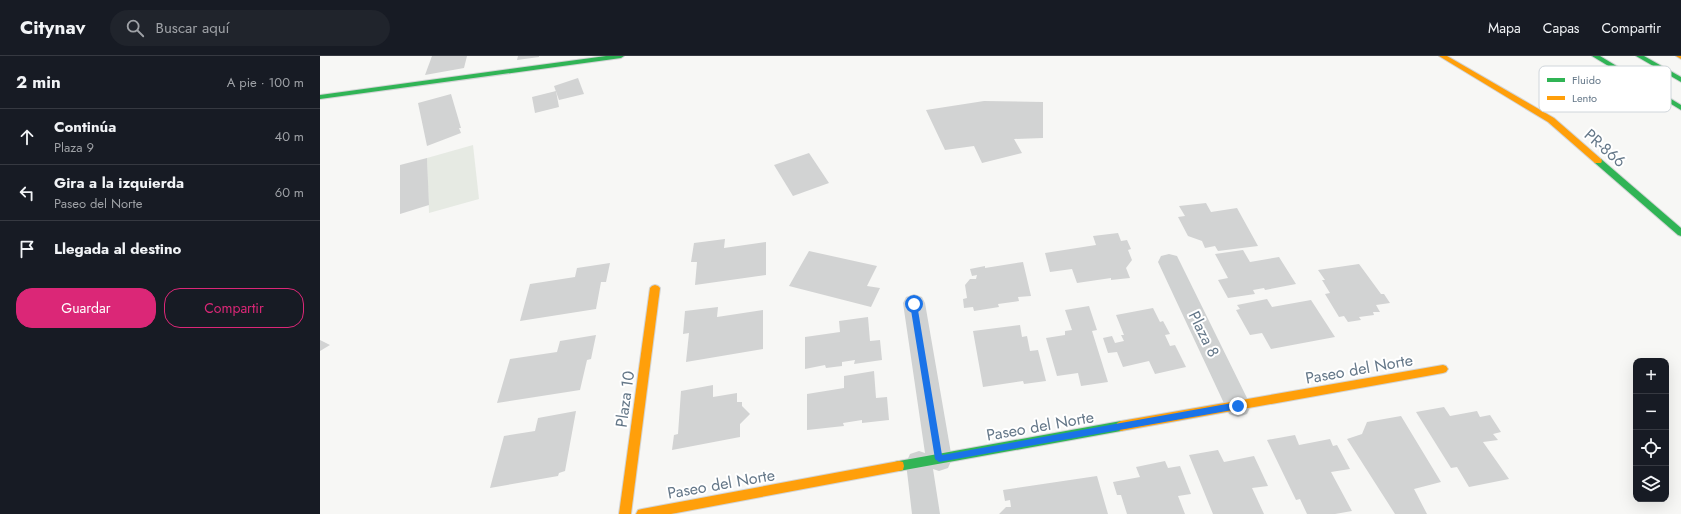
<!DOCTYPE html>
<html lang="es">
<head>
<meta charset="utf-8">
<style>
	:root { --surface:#171b24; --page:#20242c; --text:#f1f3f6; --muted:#9ea1a6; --line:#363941; --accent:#db2777 }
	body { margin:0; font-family:Jost,sans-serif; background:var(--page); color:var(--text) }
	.controls { position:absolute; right:12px; bottom:12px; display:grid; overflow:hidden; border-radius:8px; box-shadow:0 4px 16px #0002 }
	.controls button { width:36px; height:36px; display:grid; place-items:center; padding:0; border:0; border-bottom:1px solid var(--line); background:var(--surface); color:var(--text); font:20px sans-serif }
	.stop { position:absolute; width:12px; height:12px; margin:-9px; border:3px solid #1a73e8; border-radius:50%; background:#fff }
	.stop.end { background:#1a73e8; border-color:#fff; box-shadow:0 1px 4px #0008 }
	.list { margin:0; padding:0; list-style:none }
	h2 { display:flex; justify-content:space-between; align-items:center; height:52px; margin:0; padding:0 16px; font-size:17px }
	h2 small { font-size:13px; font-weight:400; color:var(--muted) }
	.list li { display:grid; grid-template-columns:26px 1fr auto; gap:12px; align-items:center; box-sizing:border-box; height:56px; padding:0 16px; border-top:1px solid var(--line) }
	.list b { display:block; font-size:15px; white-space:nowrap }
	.list p { margin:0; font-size:13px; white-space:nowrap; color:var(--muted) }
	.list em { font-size:13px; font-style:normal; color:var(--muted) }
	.actions { display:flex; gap:8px; padding:12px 16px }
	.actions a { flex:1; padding:9px 0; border:1px solid var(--accent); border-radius:16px; text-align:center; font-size:14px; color:var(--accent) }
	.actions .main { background:var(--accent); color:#fff }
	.icon { flex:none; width:22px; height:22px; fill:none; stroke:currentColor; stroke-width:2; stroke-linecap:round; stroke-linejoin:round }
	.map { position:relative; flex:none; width:1361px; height:458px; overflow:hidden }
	header { display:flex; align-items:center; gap:24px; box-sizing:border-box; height:56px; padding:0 20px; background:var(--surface); border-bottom:1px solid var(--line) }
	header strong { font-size:19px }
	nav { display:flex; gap:22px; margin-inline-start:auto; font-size:14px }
	.search { width:280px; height:36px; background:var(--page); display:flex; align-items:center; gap:10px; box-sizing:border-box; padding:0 14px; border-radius:22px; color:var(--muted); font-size:15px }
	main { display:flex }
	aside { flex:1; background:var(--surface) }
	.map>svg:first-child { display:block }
</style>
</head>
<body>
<header>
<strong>Citynav</strong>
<div class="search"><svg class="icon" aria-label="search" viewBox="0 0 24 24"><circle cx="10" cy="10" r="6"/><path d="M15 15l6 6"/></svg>Buscar aquí</div>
<nav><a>Mapa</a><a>Capas</a><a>Compartir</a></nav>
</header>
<main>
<aside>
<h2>2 min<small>A pie · 100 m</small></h2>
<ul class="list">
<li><svg class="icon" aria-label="ahead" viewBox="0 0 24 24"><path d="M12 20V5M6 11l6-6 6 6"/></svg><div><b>Continúa</b><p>Plaza 9</p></div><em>40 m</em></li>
<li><svg class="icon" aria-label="left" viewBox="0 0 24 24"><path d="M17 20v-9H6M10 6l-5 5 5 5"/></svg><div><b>Gira a la izquierda</b><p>Paseo del Norte</p></div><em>60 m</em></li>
<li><svg class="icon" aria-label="arrive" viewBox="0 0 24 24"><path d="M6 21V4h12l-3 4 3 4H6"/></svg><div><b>Llegada al destino</b></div></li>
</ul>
<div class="actions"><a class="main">Guardar</a><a>Compartir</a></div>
</aside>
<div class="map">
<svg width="1361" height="458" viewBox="0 0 1361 458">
	<rect width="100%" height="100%" fill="#f7f7f5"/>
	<path fill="#e6eae3" d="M153 89 159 143 109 157 107 102Z"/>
	<g fill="#d2d3d3">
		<path d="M112 0H147L144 12 105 19Z"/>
		<path d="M198 0H219V1L197 4Z"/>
		<path d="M258 22 264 38 239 44 234 30Z"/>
		<path d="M236 35 239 51 215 57 212 41Z"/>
		<path d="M131 38 141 72H139L141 77 107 90 98 47Z"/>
		<path d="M664 45 723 46V82L694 83 702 97 662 107 654 90 625 94 606 54Z"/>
		<path d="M489 97 509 127 473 140 454 109Z"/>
		<path d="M107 102 109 149 80 158V109Z"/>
		<path d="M886 147 891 156 917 152 938 190 898 195 895 190 885 192 882 185 868 180 858 161 865 160 859 150Z"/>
		<path d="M798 177 801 185 807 184 811 193 808 194 812 204 806 212 810 222 791 224V222L757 227 752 213 730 216 725 197 776 189 773 180Z"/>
		<path d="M405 183 404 192 446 186V219L375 229 377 206H371L374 187Z"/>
		<path d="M923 194 930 206 959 201 976 228 945 234 944 232 933 234 935 238 908 242 898 224 908 222 895 198Z"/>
		<path d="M489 195 557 210 547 230 560 232 551 251 469 230Z"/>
		<path d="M703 206 711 240 698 241 699 245 678 248 679 251 654 255 653 251 644 252 643 243 647 242 645 229 650 223H656L657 219 652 220 650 213 665 210V212Z"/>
		<path d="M290 207 286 226H281L276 253 200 265 210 228 255 221 257 212Z"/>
		<path d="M1039 208 1061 238H1064L1070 247 1056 249 1060 256H1053L1054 259 1039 261 1041 264 1028 266 1024 260 1019 261 1005 238 1010 237 1002 224H1005L998 214Z"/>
		<path d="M947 243 952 251 991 244 1015 281 951 293 942 277 930 279 916 254 920 253 917 249Z"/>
		<path d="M769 250 777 274 772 275 788 326 761 330 758 317 737 320 726 282 745 279V275L752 274 745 254Z"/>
		<path d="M398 251 397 261 443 254V293L366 306 369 277 363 278 365 255Z"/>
		<path d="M833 252 840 266 843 265 850 278 845 279 850 290 855 289 866 311 835 318 829 305 803 311 797 296 788 297 783 282 792 280 795 287 804 285 801 279H804L796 259Z"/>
		<path d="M548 261 550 285 560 284 562 304 534 308 535 304 522 306V310L506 312 505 309 485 313V281L520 276 519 265Z"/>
		<path d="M700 269 702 281 707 280 710 295 718 294 726 325 704 328 703 325 663 331 653 275Z"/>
		<path d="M276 279 271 303 267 304 260 334 177 347 190 303 237 296 240 285Z"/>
		<path d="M0 284 10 289 0 295Z"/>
		<path d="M554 315 556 342 567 341 569 364 542 367V364L523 367 524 370 487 374V338L524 332V320Z"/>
		<path d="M393 329V341L417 337V346H422V350L430 358 420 368V381L352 394 354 379 358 378 361 335Z"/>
		<path d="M1124 351 1130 360 1157 355 1160 361 1170 359 1181 376 1173 378 1178 384 1163 386 1189 423 1149 431 1137 411 1131 412 1096 356Z"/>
		<path d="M256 355 245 415 239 417 238 420 170 432 184 380 215 375 218 362Z"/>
		<path d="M1081 360 1121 426 1094 433 1107 458H1075L1027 383 1042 378 1047 366Z"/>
		<path d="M975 379 979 389 1010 383 1013 390 1017 389 1030 413 1011 416 1032 455 1015 458H987L980 443 976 444 947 384Z"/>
		<path d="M898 394 904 406 934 400 948 430 932 432 944 458H893L869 399Z"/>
		<path d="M845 405 848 412 860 410 871 438 858 440 865 458H807L801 439H797L793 426 820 421 816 411Z"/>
		<path d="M777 420 788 458H679L686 451H691L690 444 685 445 683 434Z"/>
	</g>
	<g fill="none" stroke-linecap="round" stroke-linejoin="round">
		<defs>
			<g id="fast">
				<path d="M286 0H304L301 2 0 43V39Z"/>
				<path d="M1272 0H1280L1361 49V54Z"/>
				<path d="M1316 0H1324L1361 21V26Z"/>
				<path d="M1275 103H1281L1361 172V180L1358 179 1275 107 1274 105Z"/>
				<path d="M801 365 805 367 806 370 805 373 801 375 579 415 575 414 574 410 575 406 579 405Z"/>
			</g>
			<g id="slow">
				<path d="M1119 0H1127L1234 62 1281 103 1282 105 1281 107H1275L1228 66Z"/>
				<path d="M1356 0H1361V3Z"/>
				<path d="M335 229 338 230 340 232 311 458H299L330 232 332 230Z"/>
				<path d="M1123 309 1126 310 1128 313 1126 316 1123 317 801 375 797 373 796 370 797 367 801 365Z"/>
				<path d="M579 405 583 406 584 410 583 414 579 415 351 458H316L318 454 322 453Z"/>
			</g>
		</defs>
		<use href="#fast" stroke="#d2d4d5" stroke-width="2"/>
		<use href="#slow" stroke="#d2d4d5" stroke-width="2"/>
		<g fill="#d0d2d2" fill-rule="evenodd">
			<path d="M849 198 857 200 860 206 927 342 931 350 927 358 918 361 909 358 838 206 841 200Z"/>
			<path d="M594 238 602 241 605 247 632 403 628 412 619 415 613 413 620 458H592L586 407 590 398 599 395 605 397 583 247 586 241Z"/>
		</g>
		<use href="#fast" fill="#30b455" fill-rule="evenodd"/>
		<use href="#slow" fill="#ff9f0a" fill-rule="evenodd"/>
	</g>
	<path fill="#1a73e8" d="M594 245 597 248 622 399 918 346 922 350 918 353 619 406 615 403 590 248Z"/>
	<g text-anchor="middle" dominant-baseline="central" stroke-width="4" stroke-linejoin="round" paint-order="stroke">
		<g font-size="16" fill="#647788" stroke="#fff">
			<text transform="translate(1285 92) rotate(41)">PR-866</text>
			<text transform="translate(884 278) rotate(64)">Plaza 8</text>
			<text transform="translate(1039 313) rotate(-10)">Paseo del Norte</text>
			<text transform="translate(305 343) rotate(-82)">Plaza 10</text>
			<text transform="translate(720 370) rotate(-10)">Paseo del Norte</text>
			<text transform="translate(401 428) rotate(-10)">Paseo del Norte</text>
		</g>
	</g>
	<rect x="1219" y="10" width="132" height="46" rx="6" fill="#fff" stroke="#d0d6db" stroke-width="1"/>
	<rect x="1227" y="22" width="18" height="4" fill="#30b455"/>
	<rect x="1227" y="40" width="18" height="4" fill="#ff9f0a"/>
	<g font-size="11" fill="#647788">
		<text x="1252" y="28">Fluido</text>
		<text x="1252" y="46">Lento</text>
	</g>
</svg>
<div class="controls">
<button>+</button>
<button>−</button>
<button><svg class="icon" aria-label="locate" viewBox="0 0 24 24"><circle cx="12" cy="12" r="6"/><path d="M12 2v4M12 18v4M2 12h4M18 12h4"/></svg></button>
<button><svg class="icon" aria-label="layers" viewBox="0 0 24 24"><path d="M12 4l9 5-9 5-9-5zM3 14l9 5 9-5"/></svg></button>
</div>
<div class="stop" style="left:594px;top:248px"></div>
<div class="stop end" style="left:918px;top:350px"></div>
</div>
</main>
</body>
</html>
